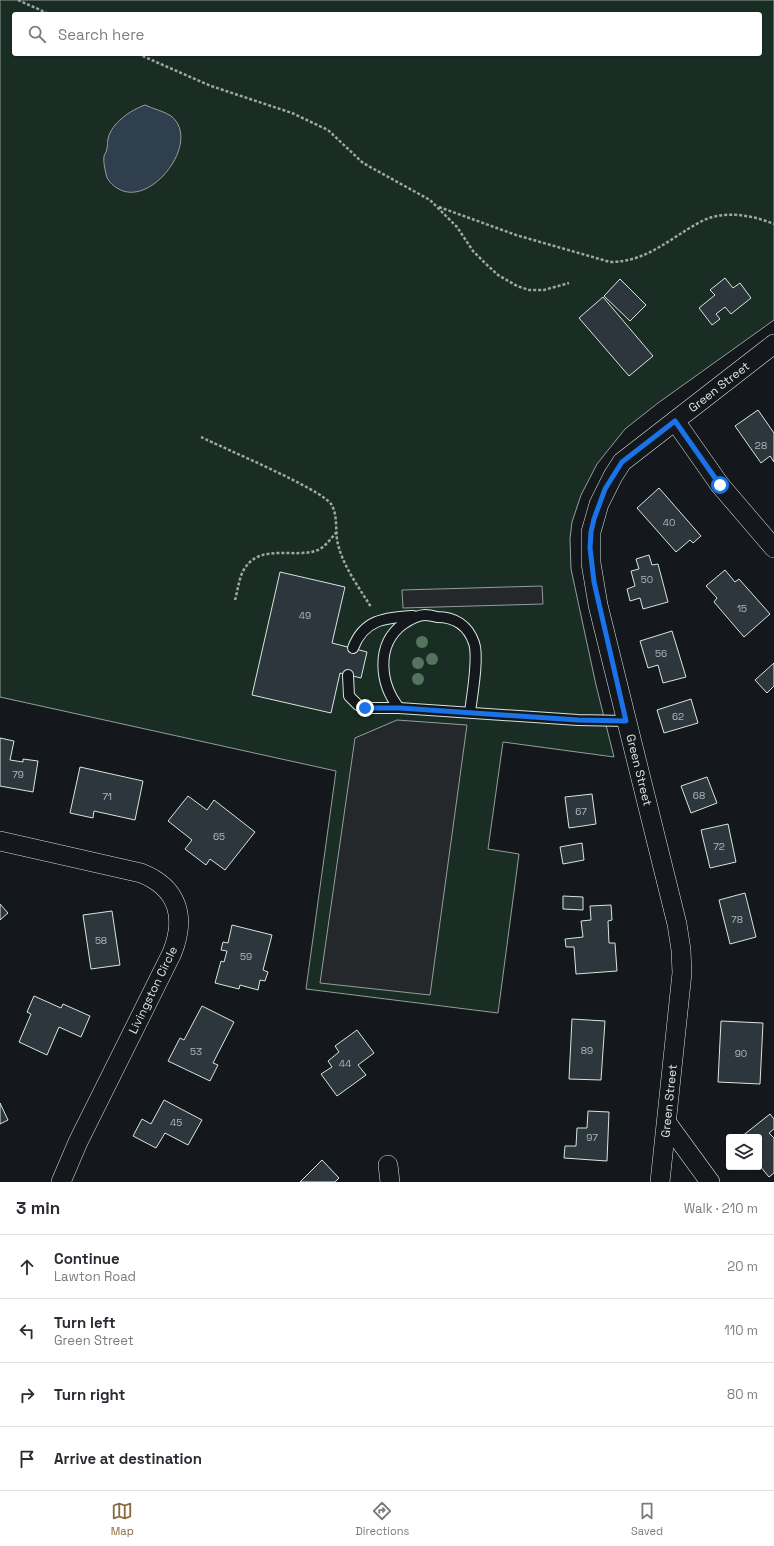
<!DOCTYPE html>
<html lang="en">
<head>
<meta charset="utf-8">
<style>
	:root { --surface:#fff; --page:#f2f2f3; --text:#2b2b33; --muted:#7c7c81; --line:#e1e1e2; --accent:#8a6a3f }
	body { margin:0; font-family:"Space Grotesk",sans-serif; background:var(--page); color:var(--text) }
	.controls { position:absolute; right:12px; bottom:12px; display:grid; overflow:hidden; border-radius:4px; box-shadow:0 1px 3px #0004 }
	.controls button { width:36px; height:36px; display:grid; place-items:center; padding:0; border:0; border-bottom:1px solid var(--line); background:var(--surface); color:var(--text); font:20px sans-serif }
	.stop { position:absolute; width:12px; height:12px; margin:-9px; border:3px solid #1a73e8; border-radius:50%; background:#fff }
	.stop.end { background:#1a73e8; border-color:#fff; box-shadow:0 1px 4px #0008 }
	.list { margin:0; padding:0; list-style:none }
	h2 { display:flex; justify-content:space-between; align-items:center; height:52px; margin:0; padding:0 16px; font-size:17px }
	h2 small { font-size:13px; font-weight:400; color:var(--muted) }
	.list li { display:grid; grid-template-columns:26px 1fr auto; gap:12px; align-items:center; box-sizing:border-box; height:64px; padding:0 16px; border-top:1px solid var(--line) }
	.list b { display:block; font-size:15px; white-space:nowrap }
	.list p { margin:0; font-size:13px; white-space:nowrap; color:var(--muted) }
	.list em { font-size:13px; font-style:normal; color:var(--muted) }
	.icon { flex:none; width:22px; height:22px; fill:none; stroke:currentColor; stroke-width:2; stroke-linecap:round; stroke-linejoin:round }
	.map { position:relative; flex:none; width:774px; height:1182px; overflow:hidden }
	.search { position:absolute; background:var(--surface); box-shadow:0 1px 3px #0004; left:12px; right:12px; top:12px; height:44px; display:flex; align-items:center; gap:10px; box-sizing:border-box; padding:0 14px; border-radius:4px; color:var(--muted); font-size:15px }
	.sheet { height:308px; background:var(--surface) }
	nav { display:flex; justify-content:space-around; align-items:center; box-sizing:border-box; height:56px; border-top:1px solid var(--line); background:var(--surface); font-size:11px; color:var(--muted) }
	nav a { display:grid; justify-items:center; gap:2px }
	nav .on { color:var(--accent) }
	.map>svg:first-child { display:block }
</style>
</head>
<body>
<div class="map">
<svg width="774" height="1182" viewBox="0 0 774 1182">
	<rect width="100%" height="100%" fill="#14181c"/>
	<path fill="#1a2d24" stroke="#939e99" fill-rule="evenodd" d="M0 0H774V320L658 403 625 429 597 464 581 495 572 522 570 539 571 569 596 685 614 757 503 742 488 849 519 854 498 1013 306 989 336 771 0 697ZM14 14H760V54H14Z"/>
	<g fill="#24282b" stroke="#939e99">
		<path d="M542 586 543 604 403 608 402 590Z"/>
		<path d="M397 720 467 725 430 995 320 983 355 738Z"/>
	</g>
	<path fill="#2f3f4d" stroke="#939e99" d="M145 105C153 109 164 111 171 116 203 141 150 210 117 188 112 185 107 180 106 174 105 169 103 162 104 156 105 153 107 151 107 148 108 145 107 142 108 139 111 123 131 110 145 105Z"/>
	<g fill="#2c363c" stroke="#d8e6dc">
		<path d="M725 278 733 288 740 283 751 298 731 314 725 307 716 314 720 319 712 325 699 308 715 295 710 290Z"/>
		<path d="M620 279 646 305 630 321 604 296Z"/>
		<path d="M603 297 653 356 629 376 579 318Z"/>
		<path d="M758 410 774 433V462L770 456 761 463 735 426Z"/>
		<path d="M659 488 701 536 693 543 690 540 676 552 637 508Z"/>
		<path d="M649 555 652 565 658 564 668 602 643 609 640 598 630 601 627 589 635 586 631 571 639 569 636 559Z"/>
		<path d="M725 570 735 582 739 579 770 614 744 637 714 602 717 598 706 586Z"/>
		<path d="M280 572 345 587 332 643 367 652 361 678 340 673 331 713 252 695Z"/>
		<path d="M672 631 686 677 663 683 658 665 648 668 640 641Z"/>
		<path d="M774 663V686L767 693 755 680Z"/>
		<path d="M691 699 698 723 664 733 657 710Z"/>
		<path d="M0 738 14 741 10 760 23 762V759L38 761 33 792 0 786Z"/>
		<path d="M80 767 143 781 135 820 94 811 93 818 70 813Z"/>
		<path d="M707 777 717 803 691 813 681 786Z"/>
		<path d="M592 794 596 824 569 828 565 797Z"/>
		<path d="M188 796 207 810 214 800 255 832 225 870 210 859 206 865 185 849 192 840 168 821Z"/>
		<path d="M728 824 736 862 710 868 701 830Z"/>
		<path d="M582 843 584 860 563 864 560 847Z"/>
		<path d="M745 893 756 937 730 944 719 900Z"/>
		<path d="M563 896 583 897V910L563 909Z"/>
		<path d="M0 904 8 913 0 920Z"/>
		<path d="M611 905 612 920 608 921 609 943H615L617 971 576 974 574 947H566L565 939 583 937 581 921 591 920 590 906Z"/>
		<path d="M112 911 120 965 91 969 83 915Z"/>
		<path d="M232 925 272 935 263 970 268 972 265 981 260 980 258 990 240 985 239 989 215 983 221 961 224 962 227 951 221 950 223 942 228 943Z"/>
		<path d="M34 996 61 1008 63 1004 90 1016 81 1037 59 1027 47 1055 19 1042 31 1014 27 1012Z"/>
		<path d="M202 1006 234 1022 213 1063 218 1065 210 1081 168 1061 180 1038 184 1040Z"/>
		<path d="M572 1019 605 1021 601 1080 569 1079Z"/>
		<path d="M721 1021 763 1023 760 1084 718 1082Z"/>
		<path d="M357 1030 374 1053 358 1065 366 1075 337 1096 321 1074 332 1067 328 1061 339 1052 335 1046Z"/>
		<path d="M164 1100 202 1120 188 1145 165 1133 156 1148 133 1136 142 1119 151 1124Z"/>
		<path d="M0 1103 8 1120 0 1124Z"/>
		<path d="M588 1111 609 1112 607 1161 564 1158 565 1146H576L577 1128H587Z"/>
		<path d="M770 1114 774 1119V1129L769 1133 774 1138V1173L769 1177 759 1165V1137H741Z"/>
		<path d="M322 1160 339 1178 335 1182H300Z"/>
	</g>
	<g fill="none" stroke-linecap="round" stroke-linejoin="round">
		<defs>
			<g id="service">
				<path d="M353 648C364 619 385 618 413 616"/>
				<path d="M348 675 349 696 358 705 365 708H399L578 720 626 721"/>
				<path d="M399 708C380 684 375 645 403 624 409 620 417 615 425 615 429 615 433 616 437 617 454 617 468 625 474 643 479 657 472 696 470 712"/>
			</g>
			<g id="minor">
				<path d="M675 421 720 485 774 548"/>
				<path d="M0 841 141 873C179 888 186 918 172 953L78 1142 61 1182"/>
				<path d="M667 1123 710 1182"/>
				<path d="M388 1165 390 1182"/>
				<path d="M660 1182 682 973 681 950 677 924 598 605 591 563V532L599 504 613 476 622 462 774 344"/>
			</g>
		</defs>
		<use href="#service" stroke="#d8e6dc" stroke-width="12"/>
		<use href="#minor" stroke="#d8e6dc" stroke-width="20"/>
		<g stroke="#9da8a2" stroke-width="2.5" stroke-dasharray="3 2" stroke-linecap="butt">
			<path d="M18 0 49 14"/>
			<path d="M138 54 211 86 292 113 328 130 363 163 430 200 457 227 473 251 486 264 498 275 517 286 529 290H544L569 283"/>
			<path d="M439 207 516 235 610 262C648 262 671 237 702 221 724 210 752 215 774 224"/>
			<path d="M201 437C223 448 321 489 331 504 339 516 334 534 339 548 345 569 360 589 371 607"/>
			<path d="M235 600C238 590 239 576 245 568 261 543 295 559 318 550 325 547 331 538 336 533"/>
		</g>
		<use href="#service" stroke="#14181c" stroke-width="10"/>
		<use href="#minor" stroke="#14181c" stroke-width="19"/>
	</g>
	<g fill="#55745f">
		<circle cx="422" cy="642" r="6"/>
		<circle cx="432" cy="659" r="6"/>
		<circle cx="418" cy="663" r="6"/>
		<circle cx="418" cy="679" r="6"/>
	</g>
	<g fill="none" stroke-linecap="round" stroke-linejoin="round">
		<path stroke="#1a73e8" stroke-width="5" d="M365 708H400L578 720 626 721 594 582 590 548 591 532 594 519 605 489 622 462 675 421 720 485"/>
	</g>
	<g text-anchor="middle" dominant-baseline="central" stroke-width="3" stroke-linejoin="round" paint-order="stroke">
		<g font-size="10" fill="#adbab4">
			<text x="761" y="445">28</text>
			<text x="669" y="522">40</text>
			<text x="647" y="579">50</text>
			<text x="742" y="608">15</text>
			<text x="305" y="615">49</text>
			<text x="661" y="653">56</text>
			<text x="678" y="716">62</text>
			<text x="18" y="774">79</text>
			<text x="699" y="795">68</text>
			<text x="107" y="796">71</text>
			<text x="581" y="811">67</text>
			<text x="219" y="836">65</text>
			<text x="719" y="846">72</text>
			<text x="737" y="919">78</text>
			<text x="101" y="940">58</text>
			<text x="246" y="956">59</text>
			<text x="587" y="1050">89</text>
			<text x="196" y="1051">53</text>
			<text x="741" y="1053">90</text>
			<text x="345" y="1063">44</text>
			<text x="176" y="1122">45</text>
			<text x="592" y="1137">97</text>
		</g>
		<g font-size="12" fill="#d8e6dc" stroke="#14181c">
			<text transform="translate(719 387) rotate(-38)">Green Street</text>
			<text transform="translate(639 770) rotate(76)">Green Street</text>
			<text transform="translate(153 990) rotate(-64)">Livingston Circle</text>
			<text transform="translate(669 1101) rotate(-84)">Green Street</text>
		</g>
	</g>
</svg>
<div class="controls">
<button><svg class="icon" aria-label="layers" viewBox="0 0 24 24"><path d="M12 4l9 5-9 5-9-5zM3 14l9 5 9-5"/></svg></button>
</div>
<div class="stop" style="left:720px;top:485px"></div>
<div class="stop end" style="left:365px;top:708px"></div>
<div class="search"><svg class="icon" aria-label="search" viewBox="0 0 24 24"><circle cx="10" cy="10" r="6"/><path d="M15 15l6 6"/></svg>Search here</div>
</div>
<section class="sheet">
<h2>3 min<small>Walk · 210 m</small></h2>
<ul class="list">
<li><svg class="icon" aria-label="ahead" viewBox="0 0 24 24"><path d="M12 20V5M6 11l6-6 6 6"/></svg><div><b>Continue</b><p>Lawton Road</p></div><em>20 m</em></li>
<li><svg class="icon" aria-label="left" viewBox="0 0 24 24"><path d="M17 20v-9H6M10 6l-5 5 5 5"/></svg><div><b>Turn left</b><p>Green Street</p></div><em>110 m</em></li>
<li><svg class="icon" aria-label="right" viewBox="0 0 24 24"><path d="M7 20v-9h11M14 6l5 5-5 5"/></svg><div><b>Turn right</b></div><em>80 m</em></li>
<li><svg class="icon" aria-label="arrive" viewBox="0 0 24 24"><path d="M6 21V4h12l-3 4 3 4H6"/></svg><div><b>Arrive at destination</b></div></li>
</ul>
</section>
<nav>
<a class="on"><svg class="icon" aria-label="map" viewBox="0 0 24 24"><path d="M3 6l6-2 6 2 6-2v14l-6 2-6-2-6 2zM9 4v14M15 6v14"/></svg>Map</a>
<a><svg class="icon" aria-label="directions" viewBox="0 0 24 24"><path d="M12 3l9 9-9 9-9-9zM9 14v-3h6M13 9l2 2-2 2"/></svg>Directions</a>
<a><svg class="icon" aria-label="saved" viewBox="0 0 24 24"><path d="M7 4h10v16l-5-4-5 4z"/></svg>Saved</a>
</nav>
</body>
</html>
